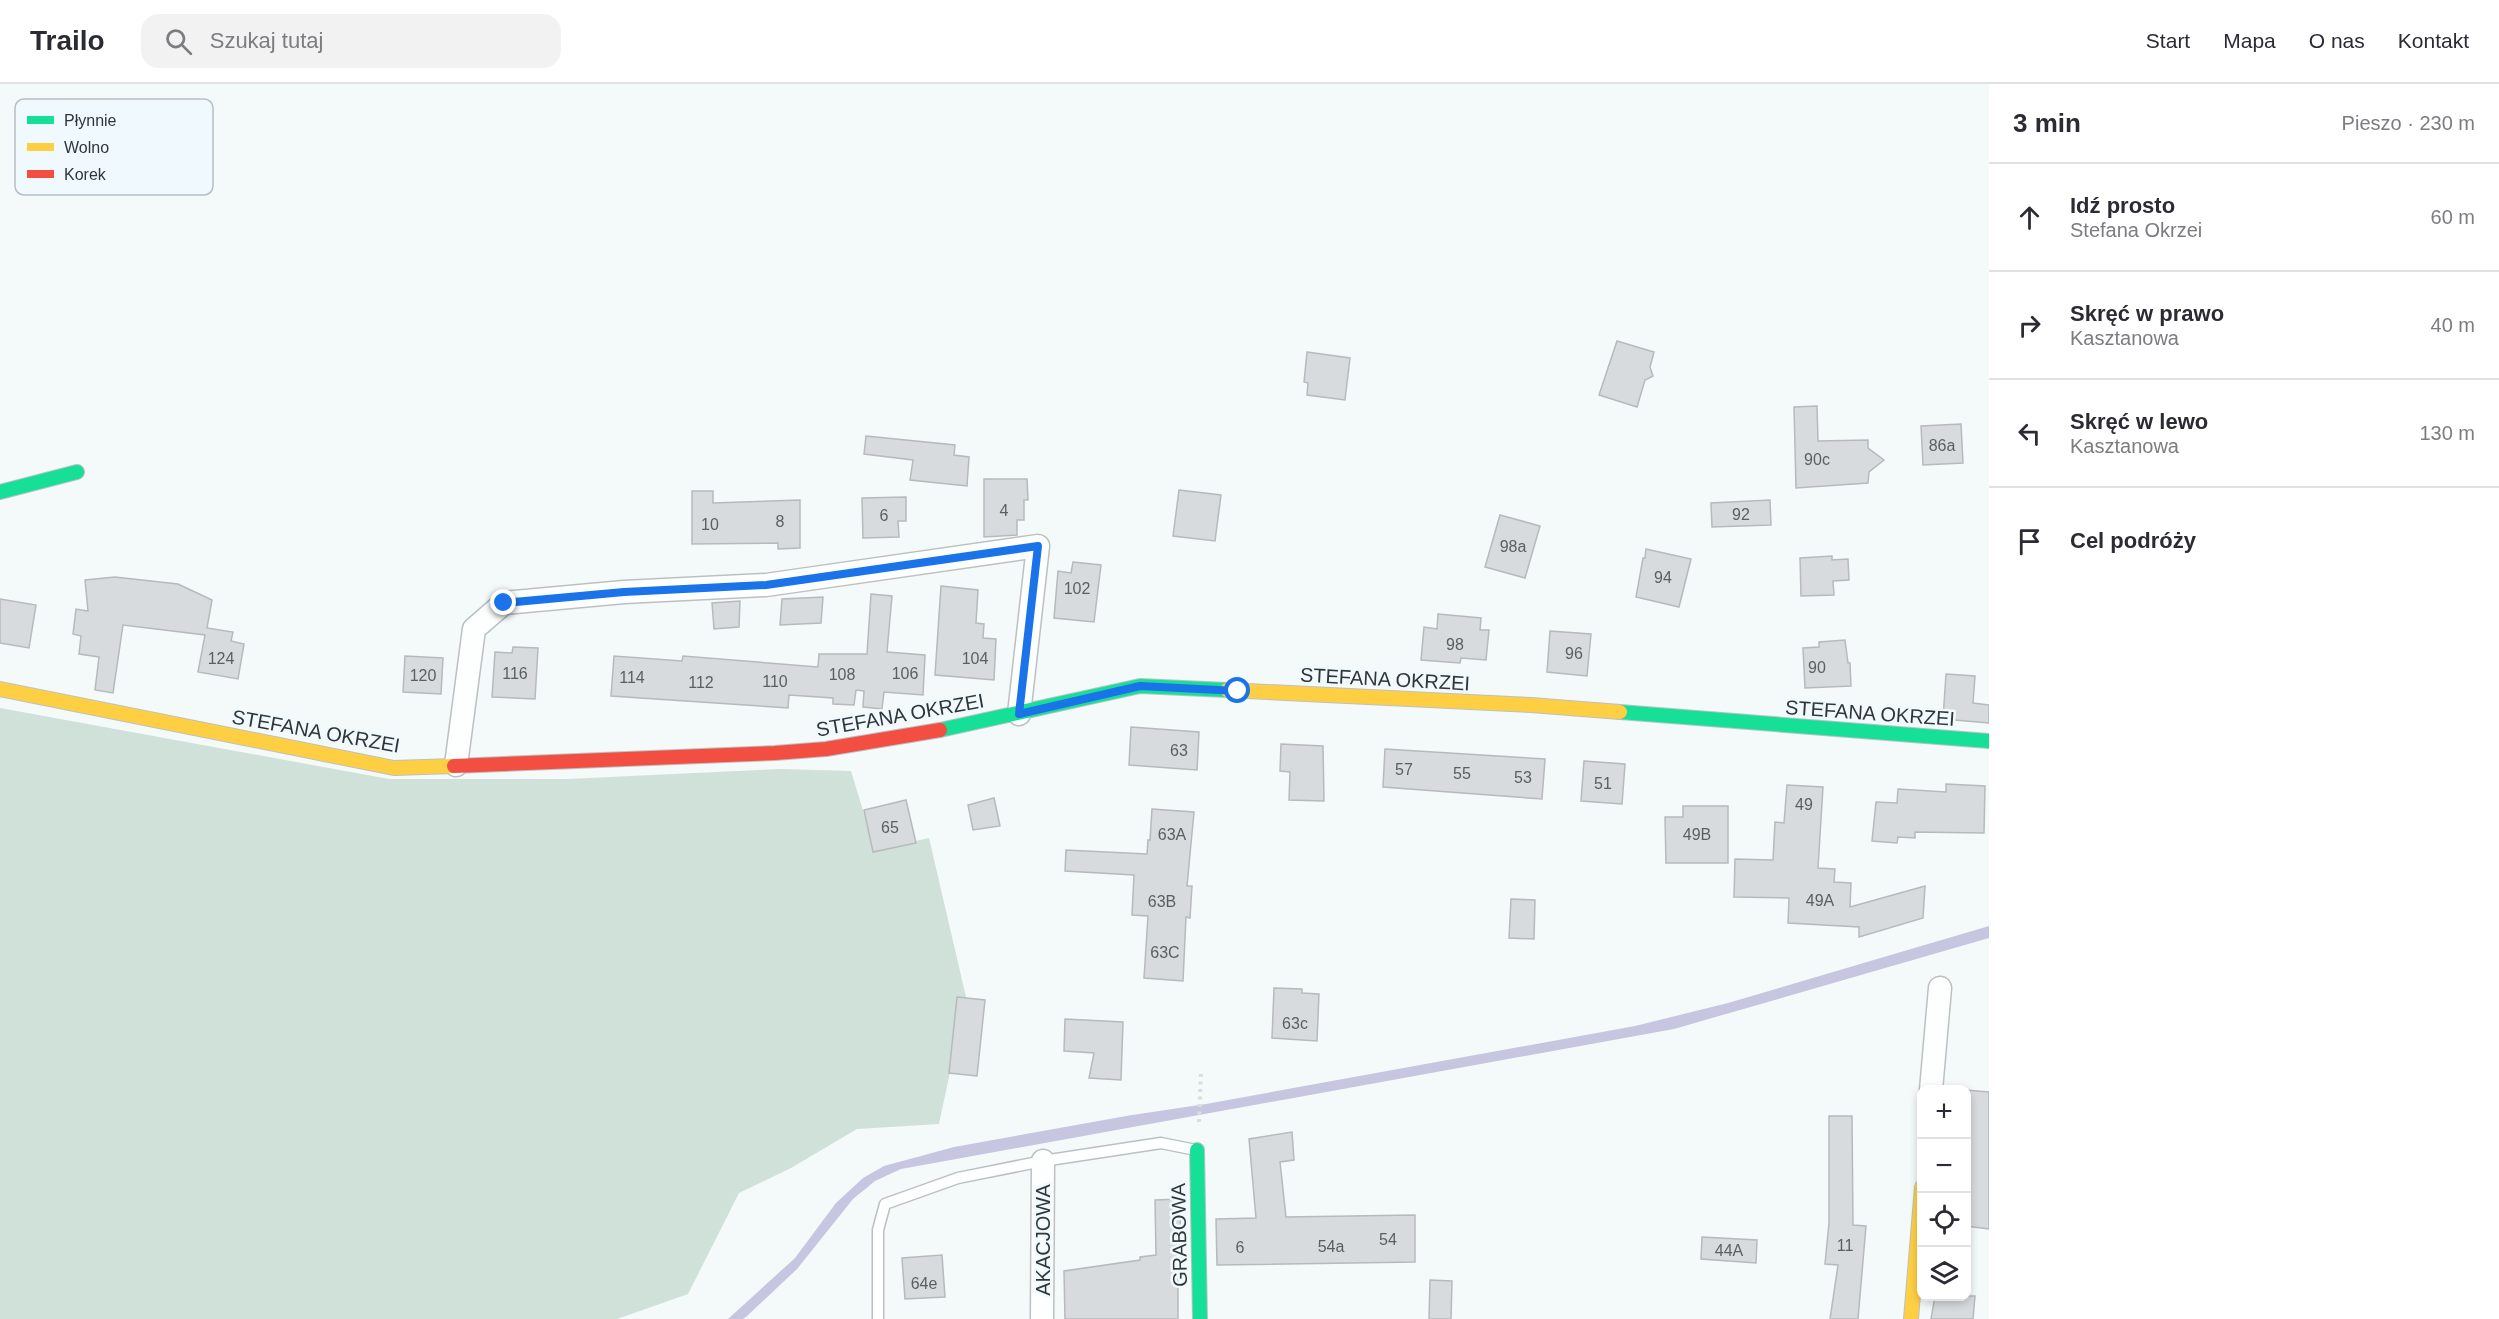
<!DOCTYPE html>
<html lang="pl">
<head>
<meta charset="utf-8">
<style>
	:root { --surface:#fff; --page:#f2f2f3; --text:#2b2b33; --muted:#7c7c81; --line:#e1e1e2 }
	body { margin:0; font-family:Arial,sans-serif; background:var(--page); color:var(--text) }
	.controls { position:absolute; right:18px; bottom:18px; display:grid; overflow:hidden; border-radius:12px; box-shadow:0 3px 9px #0003 }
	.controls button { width:54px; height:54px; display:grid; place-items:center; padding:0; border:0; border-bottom:2px solid var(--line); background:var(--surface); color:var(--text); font:30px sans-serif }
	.stop { position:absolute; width:18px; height:18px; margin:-14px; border:4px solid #1a73e8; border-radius:50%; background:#fff }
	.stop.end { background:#1a73e8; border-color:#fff; box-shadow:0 2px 6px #0008 }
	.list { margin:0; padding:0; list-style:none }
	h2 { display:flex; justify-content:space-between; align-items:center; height:78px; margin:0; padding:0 24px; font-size:26px }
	h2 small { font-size:20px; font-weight:400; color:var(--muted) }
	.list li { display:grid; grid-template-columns:39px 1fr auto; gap:18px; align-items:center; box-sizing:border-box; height:108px; padding:0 24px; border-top:2px solid var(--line) }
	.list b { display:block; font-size:22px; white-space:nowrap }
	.list p { margin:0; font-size:20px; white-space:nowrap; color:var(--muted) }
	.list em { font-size:20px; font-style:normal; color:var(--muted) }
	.icon { flex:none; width:33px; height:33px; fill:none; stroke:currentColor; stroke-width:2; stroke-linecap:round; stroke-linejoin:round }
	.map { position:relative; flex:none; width:1989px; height:1235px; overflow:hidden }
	header { display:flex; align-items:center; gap:36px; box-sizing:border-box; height:84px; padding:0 30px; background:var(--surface); border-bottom:2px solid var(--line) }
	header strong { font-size:28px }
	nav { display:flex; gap:33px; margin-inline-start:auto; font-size:21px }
	.search { width:420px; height:54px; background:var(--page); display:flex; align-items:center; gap:15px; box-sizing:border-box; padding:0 21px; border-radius:18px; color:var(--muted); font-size:22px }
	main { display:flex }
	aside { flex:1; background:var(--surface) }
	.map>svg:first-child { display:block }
</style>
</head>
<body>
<header>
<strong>Trailo</strong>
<div class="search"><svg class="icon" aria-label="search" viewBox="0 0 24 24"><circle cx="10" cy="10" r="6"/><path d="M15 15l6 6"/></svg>Szukaj tutaj</div>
<nav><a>Start</a><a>Mapa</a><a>O nas</a><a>Kontakt</a></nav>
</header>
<main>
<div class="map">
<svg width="1989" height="1235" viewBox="0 0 1989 1235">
	<rect width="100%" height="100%" fill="#f4f9fa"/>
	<path fill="#cfe1d8" d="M0 624 389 695H568L780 685 851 687 875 766 929 754 966 913 939 1040 857 1045 791 1084 739 1109 688 1210 617 1235H0Z"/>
	<path fill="#c7c6e1" d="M1989 842V854L1674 945 901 1085 875 1097 853 1115 797 1185 746 1233 743 1235H728L795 1174 836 1119 863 1094 884 1082 954 1063 1132 1031 1206 1020 1635 942 1728 919Z"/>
	<g fill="#d7dbdd" stroke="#b6babc" stroke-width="1.5">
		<path d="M1617 257 1654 268 1650 283 1653 292 1645 296 1637 323 1599 311Z"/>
		<path d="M1307 268 1350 274 1345 316 1307 311 1308 299 1304 298Z"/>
		<path d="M1817 322 1818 357 1868 356V364L1884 376 1869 388 1868 399 1796 404 1794 323Z"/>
		<path d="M1961 340 1963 379 1923 381 1921 342Z"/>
		<path d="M866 352 955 361 954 371 969 373 967 402 910 396 913 376 864 370Z"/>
		<path d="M984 395H1027L1028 416H1024V436H1017V451L984 453Z"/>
		<path d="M1179 406 1221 411 1215 457 1173 452Z"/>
		<path d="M692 407H713V419L800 416V464L778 465V459L692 460Z"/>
		<path d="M906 413V437H898L899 453 863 454 862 414Z"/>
		<path d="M1770 416 1771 441 1712 443 1711 419Z"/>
		<path d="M1500 431 1540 442 1525 494 1485 483Z"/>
		<path d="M1646 465 1691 475 1679 523 1636 513 1643 474H1645Z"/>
		<path d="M1832 472V476L1848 475 1849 496 1833 497 1834 511 1801 512 1800 474Z"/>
		<path d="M1073 478 1101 481 1094 538 1054 534 1058 487 1071 489Z"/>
		<path d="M115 493 178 500 212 516 207 544 233 548 231 557 244 560 238 595 198 588 205 551 123 541 113 609 95 606 99 573 79 570 81 552 73 550 76 525 88 527 85 496Z"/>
		<path d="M941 502 978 506 976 539 984 540 983 554 996 555 994 596 935 591Z"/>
		<path d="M871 510 892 512 887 568 925 571 923 611 884 608 882 625 863 623 864 607 856 606 854 621 833 620V614L789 611 788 624 611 612 614 572 682 577 683 572 818 583 819 570H867Z"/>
		<path d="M823 513 821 539 780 541 782 515Z"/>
		<path d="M0 515 36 521 29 564 0 559Z"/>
		<path d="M740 517 739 543 714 545 712 519Z"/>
		<path d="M1438 530 1481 534 1480 546H1489L1486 576 1461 574 1460 579 1421 576 1424 543 1437 545Z"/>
		<path d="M1550 547 1591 550 1587 592 1547 588Z"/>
		<path d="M1845 556 1848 579H1850L1851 602 1805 604 1803 564 1819 563V558Z"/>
		<path d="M513 563 538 564 535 615 492 613 495 568 512 569Z"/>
		<path d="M405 572 443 574 441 610 403 608Z"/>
		<path d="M1946 590 1975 592 1973 619 1989 621V639L1943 635Z"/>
		<path d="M1131 643 1199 648 1197 686 1129 681Z"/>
		<path d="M1281 660 1323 662 1324 717 1289 716 1290 688 1280 687Z"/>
		<path d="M1385 665 1545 675 1542 715 1383 703Z"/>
		<path d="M1584 677 1625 680 1622 720 1581 717Z"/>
		<path d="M1946 700 1985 702 1984 749 1915 748V754L1898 753 1897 759 1872 757 1876 718 1897 719 1898 705 1946 708Z"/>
		<path d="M1787 701 1823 703 1818 784 1835 785 1834 798 1851 799 1850 823 1925 802 1923 834 1859 853V843L1788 839 1789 814 1734 813 1735 775 1773 776 1775 738 1784 739Z"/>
		<path d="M994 714 1000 742 973 746 968 721Z"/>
		<path d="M906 716 916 759 873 768 864 726Z"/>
		<path d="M1683 722H1728V779H1666L1665 733H1683Z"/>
		<path d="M1152 725 1194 728 1187 802H1192L1190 834 1186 833 1183 897 1144 894 1148 832 1132 831 1134 791 1065 787 1066 766 1147 770 1148 756H1150Z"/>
		<path d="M1511 815 1535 816 1534 855 1509 854Z"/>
		<path d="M1274 904 1302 905V909L1319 910 1317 957 1272 954Z"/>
		<path d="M957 913 985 916 977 992 949 989Z"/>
		<path d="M1065 935 1123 938 1121 996 1089 994 1094 969 1064 967Z"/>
		<path d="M1966 1006 1989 1008V1145L1966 1142Z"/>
		<path d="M1829 1032H1852L1853 1141 1866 1142 1858 1235H1830L1838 1181 1825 1180 1829 1139Z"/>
		<path d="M1292 1048 1294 1076 1280 1078 1286 1133 1415 1131V1178L1217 1181 1216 1135 1256 1134 1249 1055Z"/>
		<path d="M1180 1115 1181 1182H1178V1235H1065L1064 1187 1140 1176V1173L1156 1171 1155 1116Z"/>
		<path d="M1702 1153 1757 1156 1756 1179 1701 1175Z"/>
		<path d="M942 1171 945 1213 905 1215 902 1174Z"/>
		<path d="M1430 1196 1452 1197 1451 1235H1429Z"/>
		<path d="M1935 1212H1975L1973 1235H1931Z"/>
	</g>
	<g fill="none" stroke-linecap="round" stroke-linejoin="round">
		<defs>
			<path id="lane" d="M878 1235V1146L885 1120 958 1094 1043 1077 1161 1059 1196 1066"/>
			<g id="street">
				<path d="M456 681 474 545 504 519 624 508 766 501 1038 462 1019 630"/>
				<path d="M1931 1006 1940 904"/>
				<path d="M1042 1235 1043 1077"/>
			</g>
			<g id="fast">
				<path d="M0 408 77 388"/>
				<path d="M1620 628 1989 657"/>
				<path d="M940 646 1140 602 1227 606"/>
				<path d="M1197 1066 1200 1235"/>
			</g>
			<g id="slow">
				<path d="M0 605 394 684 454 682"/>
				<path d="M1227 606 1531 621 1620 628"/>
				<path d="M1911 1235 1922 1103"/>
			</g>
			<path id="jam" d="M454 682 775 669 826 665 940 646"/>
		</defs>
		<use href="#lane" stroke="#bcc0c2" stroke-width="13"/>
		<use href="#street" stroke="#bcc0c2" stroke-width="25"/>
		<use href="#fast" stroke="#bcc0c2" stroke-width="16"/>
		<use href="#slow" stroke="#bcc0c2" stroke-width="16"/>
		<use href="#jam" stroke="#bcc0c2" stroke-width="16"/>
		<path stroke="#dbddde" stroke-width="4" stroke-dasharray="3 4.5" stroke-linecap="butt" d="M1199 1038 1201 989"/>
		<use href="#lane" stroke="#fdfefe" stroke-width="10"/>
		<use href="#street" stroke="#fdfefe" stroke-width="22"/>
		<use href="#fast" stroke="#16e098" stroke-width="14"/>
		<use href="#slow" stroke="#ffcf43" stroke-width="14"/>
		<use href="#jam" stroke="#f24e42" stroke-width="14"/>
	</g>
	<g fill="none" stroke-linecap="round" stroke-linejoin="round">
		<path stroke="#1a73e8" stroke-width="8" d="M504 519 624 508 766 501 1038 462 1019 630 1140 602 1238 607"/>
	</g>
	<g text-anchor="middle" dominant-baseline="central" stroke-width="5" stroke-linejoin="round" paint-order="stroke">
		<g font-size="16" fill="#5a5f61">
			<text x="1942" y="361">86a</text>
			<text x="1817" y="375">90c</text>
			<text x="1004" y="426">4</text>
			<text x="1741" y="430">92</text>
			<text x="884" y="431">6</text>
			<text x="780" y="437">8</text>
			<text x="710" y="440">10</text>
			<text x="1513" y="462">98a</text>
			<text x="1663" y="493">94</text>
			<text x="1077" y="504">102</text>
			<text x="1455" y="560">98</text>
			<text x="1574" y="569">96</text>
			<text x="221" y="574">124</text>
			<text x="975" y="574">104</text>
			<text x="1817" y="583">90</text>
			<text x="515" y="589">116</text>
			<text x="905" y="589">106</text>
			<text x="842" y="590">108</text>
			<text x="423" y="591">120</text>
			<text x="632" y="593">114</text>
			<text x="775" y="597">110</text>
			<text x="701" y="598">112</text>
			<text x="1179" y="666">63</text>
			<text x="1404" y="685">57</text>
			<text x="1462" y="689">55</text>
			<text x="1523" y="693">53</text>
			<text x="1603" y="699">51</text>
			<text x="1804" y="720">49</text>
			<text x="890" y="743">65</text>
			<text x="1172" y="750">63A</text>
			<text x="1697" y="750">49B</text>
			<text x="1820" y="816">49A</text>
			<text x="1162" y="817">63B</text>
			<text x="1165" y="868">63C</text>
			<text x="1295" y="939">63c</text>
			<text x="1388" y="1155">54</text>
			<text x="1845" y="1161">11</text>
			<text x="1331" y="1162">54a</text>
			<text x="1240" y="1163">6</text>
			<text x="1729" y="1166">44A</text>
			<text x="924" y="1199">64e</text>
		</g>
		<g font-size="20" fill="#303638" stroke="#f0fafe">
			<text transform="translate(1385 595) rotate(3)">STEFANA OKRZEI</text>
			<text transform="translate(1870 629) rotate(4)">STEFANA OKRZEI</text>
			<text transform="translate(900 631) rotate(-10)">STEFANA OKRZEI</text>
			<text transform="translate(316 647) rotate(10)">STEFANA OKRZEI</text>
			<text transform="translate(1179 1151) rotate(-91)">GRABOWA</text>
			<text transform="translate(1043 1156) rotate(-90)">AKACJOWA</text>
		</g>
	</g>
	<rect x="15" y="15" width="198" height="96" rx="9" fill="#f0fafe" stroke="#b6bfc3" stroke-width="1.5"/>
	<rect x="27" y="32" width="27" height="8" fill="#16e098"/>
	<rect x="27" y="59" width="27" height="8" fill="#ffcf43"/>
	<rect x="27" y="86" width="27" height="8" fill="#f24e42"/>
	<g font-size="16" fill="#303638">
		<text x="64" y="42">Płynnie</text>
		<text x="64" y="69">Wolno</text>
		<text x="64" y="96">Korek</text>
	</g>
</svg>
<div class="controls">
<button>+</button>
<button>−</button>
<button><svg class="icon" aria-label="locate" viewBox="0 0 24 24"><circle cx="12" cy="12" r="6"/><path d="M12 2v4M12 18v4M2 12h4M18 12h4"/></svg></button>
<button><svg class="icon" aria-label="layers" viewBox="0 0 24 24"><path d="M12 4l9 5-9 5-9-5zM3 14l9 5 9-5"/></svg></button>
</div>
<div class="stop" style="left:1238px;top:607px"></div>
<div class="stop end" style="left:504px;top:519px"></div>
</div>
<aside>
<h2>3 min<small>Pieszo · 230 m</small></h2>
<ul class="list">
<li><svg class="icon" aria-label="ahead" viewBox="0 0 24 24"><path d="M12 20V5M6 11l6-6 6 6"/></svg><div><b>Idź prosto</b><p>Stefana Okrzei</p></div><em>60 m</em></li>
<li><svg class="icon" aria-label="right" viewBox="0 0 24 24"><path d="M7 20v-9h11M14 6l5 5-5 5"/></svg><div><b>Skręć w prawo</b><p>Kasztanowa</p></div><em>40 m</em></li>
<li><svg class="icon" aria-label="left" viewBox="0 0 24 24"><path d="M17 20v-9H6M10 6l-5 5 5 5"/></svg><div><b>Skręć w lewo</b><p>Kasztanowa</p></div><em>130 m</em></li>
<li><svg class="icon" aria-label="arrive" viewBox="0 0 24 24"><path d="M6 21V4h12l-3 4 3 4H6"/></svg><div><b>Cel podróży</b></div></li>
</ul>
</aside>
</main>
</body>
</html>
